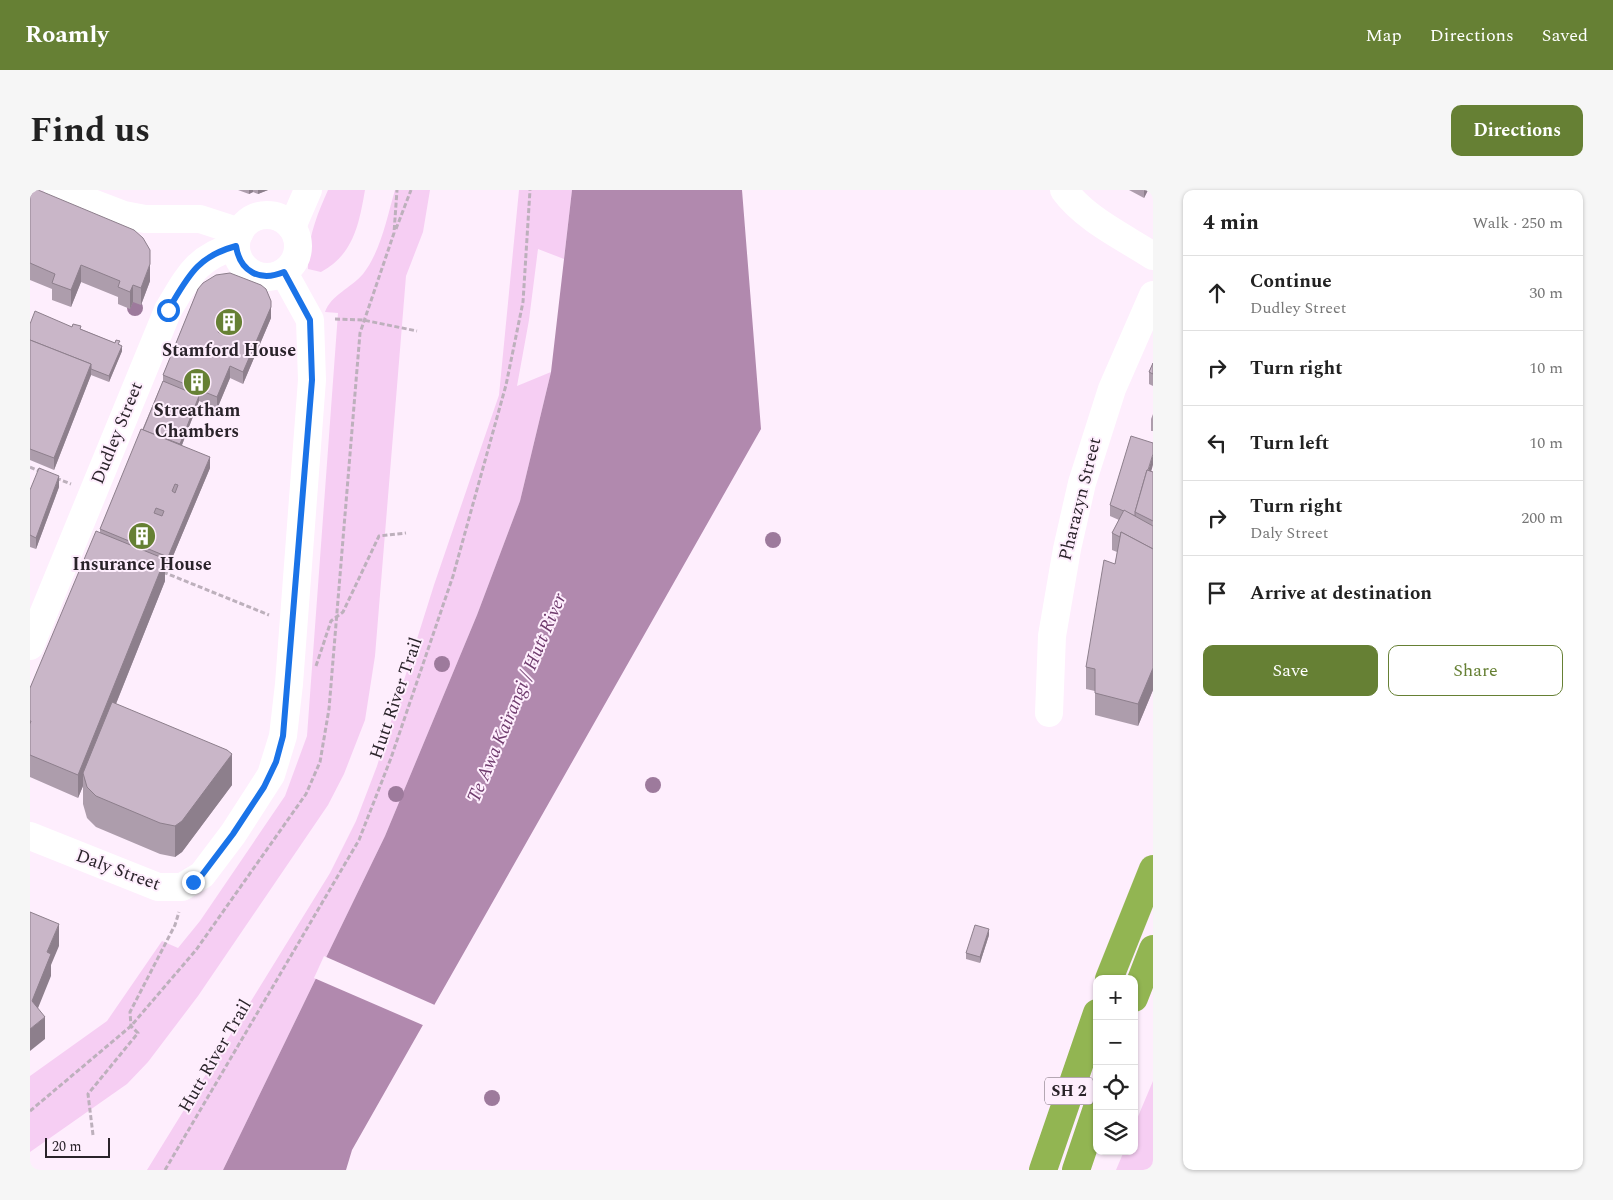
<!DOCTYPE html>
<html lang="en">
<head>
<meta charset="utf-8">
<style>
	:root { --surface:#fff; --page:#f6f6f6; --text:#222; --muted:#767676; --line:#e0e0e0; --accent:#668034 }
	body { margin:0; font-family:Spectral,serif; background:var(--page); color:var(--text) }
	.controls { position:absolute; right:15px; bottom:15px; display:grid; overflow:hidden; border-radius:10px; box-shadow:0 1px 4px #0004 }
	.controls button { width:45px; height:45px; display:grid; place-items:center; padding:0; border:0; border-bottom:1px solid var(--line); background:var(--surface); color:var(--text); font:25px sans-serif }
	.scale { position:absolute; left:15px; bottom:12px; width:65px; box-sizing:border-box; padding-left:5px; border:2px solid #2a232a; border-top:0; font-size:14px; line-height:18px; white-space:nowrap; color:#2a232a; -webkit-text-stroke:4px #feeefd; paint-order:stroke }
	.stop { position:absolute; width:15px; height:15px; margin:-11px; border:4px solid #1a73e8; border-radius:50%; background:#fff }
	.stop.end { background:#1a73e8; border-color:#fff; box-shadow:0 1px 5px #0008 }
	.list { margin:0; padding:0; list-style:none }
	h2 { display:flex; justify-content:space-between; align-items:center; height:65px; margin:0; padding:0 20px; font-size:21px }
	h2 small { font-size:16px; font-weight:400; color:var(--muted) }
	.list li { display:grid; grid-template-columns:32px 1fr auto; gap:15px; align-items:center; box-sizing:border-box; height:75px; padding:0 20px; border-top:1px solid var(--line) }
	.list b { display:block; font-size:19px; white-space:nowrap }
	.list p { margin:0; font-size:16px; white-space:nowrap; color:var(--muted) }
	.list em { font-size:16px; font-style:normal; color:var(--muted) }
	.actions { display:flex; gap:10px; padding:15px 20px }
	.actions a { flex:1; padding:11px 0; border:1px solid var(--accent); border-radius:10px; text-align:center; font-size:18px; color:var(--accent) }
	.actions .main { background:var(--accent); color:#fff }
	.icon { flex:none; width:28px; height:28px; fill:none; stroke:currentColor; stroke-width:2; stroke-linecap:round; stroke-linejoin:round }
	.map { position:relative; flex:none; width:1123px; height:980px; overflow:hidden; border-radius:10px }
	header { display:flex; align-items:center; gap:30px; box-sizing:border-box; height:70px; padding:0 25px; background:var(--accent); color:#fff }
	header strong { font-size:24px }
	nav { display:flex; gap:28px; margin-inline-start:auto; font-size:18px }
	.intro { display:flex; align-items:center; justify-content:space-between; box-sizing:border-box; height:120px; padding:0 30px }
	h1 { margin:0; font-size:35px }
	.button { padding:12px 22px; border-radius:10px; background:var(--accent); color:#fff; font-size:18px; font-weight:700 }
	main { display:flex; gap:30px; padding:0 30px }
	aside { flex:1; background:var(--surface); border-radius:10px; box-shadow:0 1px 4px #0004 }
	.map>svg:first-child { display:block }
</style>
</head>
<body>
<header>
<strong>Roamly</strong>
<nav><a>Map</a><a>Directions</a><a>Saved</a></nav>
</header>
<div class="intro"><h1>Find us</h1><a class="button">Directions</a></div>
<main>
<div class="map">
<svg width="1123" height="980" viewBox="0 0 1123 980">
	<rect width="100%" height="100%" fill="#feeefd"/>
	<g fill="#f6cef3">
		<path d="M298 0H335C329 34 324 64 291 82L278 79C277 50 286 27 298 0Z"/>
		<path d="M365 0H400L393 42 376 86 345 466 335 530 314 584 298 615 168 806 118 872 97 894 0 962V886L77 831 132 751 148 758 170 731 255 606 277 546 308 123 295 122C301 105 321 98 333 84 351 61 357 27 365 0Z"/>
		<path d="M489 0H542L534 69 508 59 499 130 487 196 521 182 490 311 447 425 355 646 193 980H117L300 683 326 631 347 576 404 395 469 205Z"/>
		<path d="M1123 891V980H1086L1094 961H1104V936Z"/>
	</g>
	<path fill="#b189ae" d="M542 0H712L731 239 322 960 316 980H193L355 646 447 425 490 311 521 182Z"/>
	<path fill="#feeefd" d="M294 766 407 816 395 836 284 788Z"/>
	<g fill="none" stroke-linecap="round" stroke-linejoin="round">
		<g stroke="#bdb0bc" stroke-width="3" stroke-dasharray="5 2.5" stroke-linecap="butt">
			<path d="M366 39 381 0"/>
			<path d="M305 129 333 130 387 141"/>
			<path d="M0 277 11 282"/>
			<path d="M26 288 41 294"/>
			<path d="M133 382 239 425"/>
			<path d="M286 476 301 431 313 422 349 346 376 343"/>
			<path d="M0 921 101 836 166 760 276 604 290 572 299 519 330 143 364 43 367 0"/>
			<path d="M63 945 58 904 108 843 101 836 100 822 145 735 149 722"/>
			<path d="M135 980 329 650 361 568 423 386 476 195 493 112 500 0"/>
		</g>
		<g stroke="#fff" stroke-width="28">
			<path d="M28 0 94 25 115 29H170L210 42"/>
			<path d="M1034 0C1055 29 1094 47 1123 66"/>
			<circle cx="237" cy="56" r="31"/>
			<path d="M262 37 278 0"/>
			<path d="M0 456 138 120C158 87 166 67 206 56"/>
			<path d="M1019 523 1022 446 1037 359 1052 293 1082 199 1123 105"/>
			<path d="M0 646 128 697H152L172 685 203 644 241 585 253 546 259 494 282 190 280 130 254 83"/>
		</g>
		<g stroke="#92b552" stroke-width="28">
			<path d="M1079 789 1123 679"/>
			<path d="M1104 808 1123 759"/>
			<path d="M1013 980 1067 823"/>
			<path d="M1046 980 1067 918"/>
		</g>
	</g>
	<g fill="#9d7a9c">
		<circle cx="105" cy="118" r="8"/>
		<circle cx="743" cy="350" r="8"/>
		<circle cx="412" cy="474" r="8"/>
		<circle cx="623" cy="595" r="8"/>
		<circle cx="366" cy="604" r="8"/>
		<circle cx="462" cy="908" r="8"/>
	</g>
	<g fill="#ad9dac">
		<path d="M0 0 120 91 111 115 103 112 100 119 88 114V107L51 92 41 117 22 110V99L0 90Z"/>
		<path d="M208 0H238L228 4 223 2 219 4Z"/>
		<path d="M1099 0H1118L1114 8Z"/>
		<path d="M168 99 241 122V128L213 194 200 188 187 219 169 211 152 255 180 278 138 378 135 377V391L86 514 202 595 152 662 145 667 130 664 66 637 57 628 53 614V596L48 608 0 587V498L70 342V339L133 191V185Z"/>
		<path d="M0 134 51 139 90 155 92 161 79 192 61 185 24 280 0 270Z"/>
		<path d="M1123 173V196L1119 194V182Z"/>
		<path d="M1123 224V241H1121V229Z"/>
		<path d="M1121 281 1123 282V500L1108 536 1065 525V501L1056 499V477L1085 374 1087 362 1082 360V343L1089 330 1080 326V315Z"/>
		<path d="M29 297 6 359 0 357V300Z"/>
		<path d="M959 745 950 773 936 769V763Z"/>
	</g>
	<g fill="#8d7f8c">
		<path d="M219 0H223V2L219 4Z"/>
		<path d="M228 0H238L228 4Z"/>
		<path d="M1114 0H1118L1114 8Z"/>
		<path d="M120 74V91L111 115V98Z"/>
		<path d="M51 75V92L41 117V100Z"/>
		<path d="M103 95V112L100 119V102Z"/>
		<path d="M241 111V128L213 194V182Z"/>
		<path d="M191 129 190 148 188 154V135Z"/>
		<path d="M92 156V161L79 192V186Z"/>
		<path d="M61 174V185L24 280V268Z"/>
		<path d="M200 176V188L187 219V207Z"/>
		<path d="M169 206V211L148 265V259Z"/>
		<path d="M1123 264V275L1109 324 1106 322Z"/>
		<path d="M180 267V278L138 378V367Z"/>
		<path d="M29 286V297L6 359V348Z"/>
		<path d="M135 369V391L55 591 53 583V596L48 608V585Z"/>
		<path d="M1123 478V500L1108 536V514Z"/>
		<path d="M202 564V595L152 662 145 667V636Z"/>
		<path d="M29 734V756L21 775V786L2 833V811L17 762Z"/>
		<path d="M959 739V745L950 773V767Z"/>
		<path d="M15 827V849L0 861V839Z"/>
	</g>
	<g fill="#c9b6c8" stroke="#8d7f8c" fill-rule="evenodd">
		<path d="M0 0H8L13 2 104 40 113 48 120 60V74L111 98 103 95 100 102 88 97 90 91 51 75 41 100 22 93 25 84 0 73Z"/>
		<path d="M200 83 231 95 236 99 241 111V117L213 182 200 176 187 207 133 185 168 99 173 93 186 85ZM191 129 203 134 200 140 195 138 192 144 188 142 190 136 188 135Z"/>
		<path d="M5 121 42 137 43 134 51 136 50 139 85 153 86 150 90 151 88 154 92 156 79 186 61 179V174L0 150V134Z"/>
		<path d="M0 150 61 174 24 268 0 259Z"/>
		<path d="M1123 173V184L1119 182Z"/>
		<path d="M133 191 169 206 150 254 113 240Z"/>
		<path d="M111 239 180 267 138 367 70 339ZM145 294 148 295 145 303 142 301ZM126 318 134 321 132 326 124 323Z"/>
		<path d="M1101 246 1123 253V264L1118 280H1117L1105 322V326L1080 315Z"/>
		<path d="M9 278 29 286 6 348 0 345V300Z"/>
		<path d="M1117 280 1123 282V331L1105 322Z"/>
		<path d="M1094 320 1123 336V359L1091 342 1090 347 1082 343Z"/>
		<path d="M66 341 135 369 48 585 0 565V534L1 531H0V498Z"/>
		<path d="M1091 342 1123 359V478L1108 514 1065 503V479L1056 477 1074 370 1085 374Z"/>
		<path d="M82 512 197 560 202 564 152 631 145 636 130 633 66 606 57 597 53 583Z"/>
		<path d="M0 722 29 734 17 762 21 764 2 811 15 827 0 839Z"/>
		<path d="M945 735 959 739 950 767 936 763Z"/>
	</g>
	<g fill="none" stroke-linecap="round" stroke-linejoin="round">
		<path stroke="#1a73e8" stroke-width="6" d="M138 120C158 87 166 67 206 56 210 82 230 92 254 82L280 130 282 190 253 546 246 572 234 597 203 644 172 685 163 692"/>
	</g>
	<defs>
		<symbol id="building-disc" viewBox="-11 -11 22 22"><circle r="9.5" fill="#668034" stroke="#feeefd"/><path d="M-4-6H4V6H1V3H-1V6H-4ZM-2.5-4.3h1.7v1.8h-1.7ZM.8-4.3h1.7v1.8H.8ZM-2.5-1h1.7V.8h-1.7ZM.8-1h1.7V.8H.8Z" fill="#fff"/></symbol>
	</defs>
	<g fill-rule="evenodd">
		<use href="#building-disc" x="183" y="116" width="32" height="32"/>
		<use href="#building-disc" x="151" y="176" width="32" height="32"/>
		<use href="#building-disc" x="96" y="330" width="32" height="32"/>
	</g>
	<g text-anchor="middle" dominant-baseline="central" stroke-width="4" stroke-linejoin="round" paint-order="stroke">
		<rect fill="#feeefd" stroke="#6a6069" stroke-width="1" x="1015" y="887.5" width="48" height="27" rx="4"/>
		<g font-size="16" font-weight="bold" fill="#2a232a">
			<text x="1039" y="901">SH 2</text>
		</g>
		<g font-size="18" font-weight="bold" fill="#2a232a" stroke="#feeefd">
			<text x="199" y="160">Stamford House</text>
			<text x="167" y="220">Streatham<tspan x="167" dy="21">Chambers</tspan></text>
			<text x="112" y="374">Insurance House</text>
		</g>
		<g font-size="18" fill="#2a232a" stroke="#feeefd">
			<text transform="translate(87 243) rotate(-68)">Dudley Street</text>
			<text transform="translate(1050 309) rotate(-76)">Pharazyn Street</text>
			<text transform="translate(366 508) rotate(-71)">Hutt River Trail</text>
			<text transform="translate(88 680) rotate(20)">Daly Street</text>
			<text transform="translate(185 866) rotate(-60)">Hutt River Trail</text>
		</g>
		<g font-size="19" font-style="italic" fill="#6f3b6d" stroke="#feeefd">
			<text transform="translate(487 508) rotate(-67)">Te Awa Kairangi / Hutt River</text>
		</g>
	</g>
</svg>
<div class="controls">
<button>+</button>
<button>−</button>
<button><svg class="icon" aria-label="locate" viewBox="0 0 24 24"><circle cx="12" cy="12" r="6"/><path d="M12 2v4M12 18v4M2 12h4M18 12h4"/></svg></button>
<button><svg class="icon" aria-label="layers" viewBox="0 0 24 24"><path d="M12 4l9 5-9 5-9-5zM3 14l9 5 9-5"/></svg></button>
</div>
<div class="scale">20 m</div>
<div class="stop" style="left:138px;top:120px"></div>
<div class="stop end" style="left:163px;top:692px"></div>
</div>
<aside>
<h2>4 min<small>Walk · 250 m</small></h2>
<ul class="list">
<li><svg class="icon" aria-label="ahead" viewBox="0 0 24 24"><path d="M12 20V5M6 11l6-6 6 6"/></svg><div><b>Continue</b><p>Dudley Street</p></div><em>30 m</em></li>
<li><svg class="icon" aria-label="right" viewBox="0 0 24 24"><path d="M7 20v-9h11M14 6l5 5-5 5"/></svg><div><b>Turn right</b></div><em>10 m</em></li>
<li><svg class="icon" aria-label="left" viewBox="0 0 24 24"><path d="M17 20v-9H6M10 6l-5 5 5 5"/></svg><div><b>Turn left</b></div><em>10 m</em></li>
<li><svg class="icon" aria-label="right" viewBox="0 0 24 24"><path d="M7 20v-9h11M14 6l5 5-5 5"/></svg><div><b>Turn right</b><p>Daly Street</p></div><em>200 m</em></li>
<li><svg class="icon" aria-label="arrive" viewBox="0 0 24 24"><path d="M6 21V4h12l-3 4 3 4H6"/></svg><div><b>Arrive at destination</b></div></li>
</ul>
<div class="actions"><a class="main">Save</a><a>Share</a></div>
</aside>
</main>
</body>
</html>
